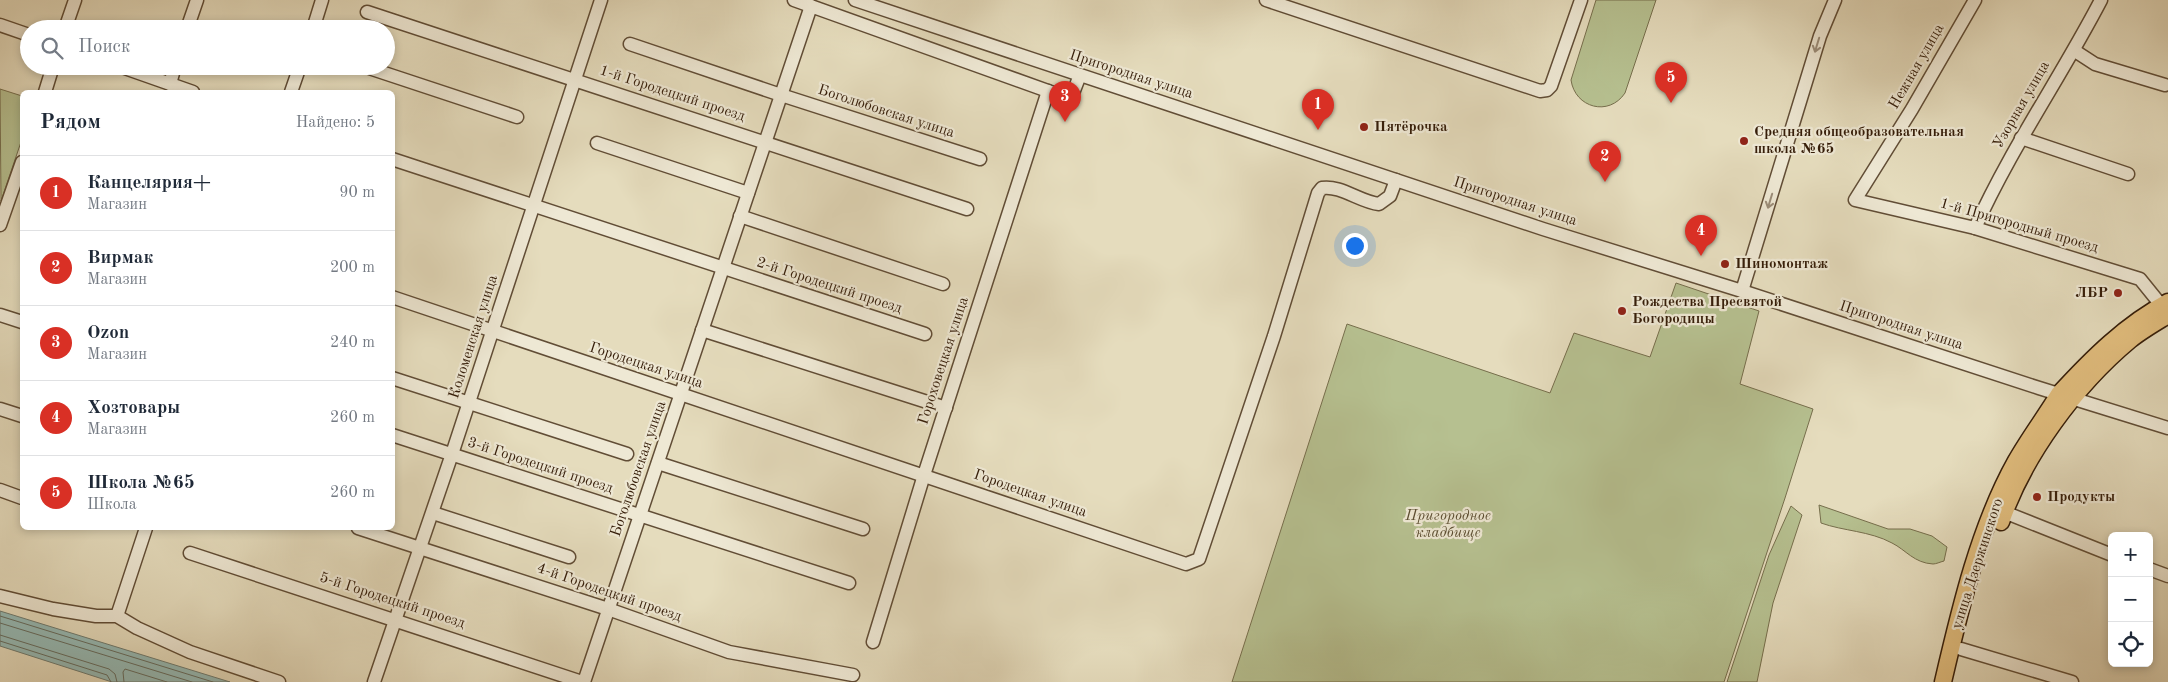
<!DOCTYPE html>
<html lang="ru">
<head>
<meta charset="utf-8">
<style>
	:root { --surface:#fff; --page:#f6f6f7; --text:#1f2937; --muted:#747a83; --line:#e0e1e3; --accent:#d93025 }
	body { margin:0; font-family:"Old Standard TT",serif; background:var(--page); color:var(--text) }
	.controls { position:absolute; right:15px; bottom:15px; display:grid; overflow:hidden; border-radius:8px; box-shadow:0 2px 8px #0003 }
	.controls button { width:45px; height:45px; display:grid; place-items:center; padding:0; border:0; border-bottom:1px solid var(--line); background:var(--surface); color:var(--text); font:25px sans-serif }
	.you { position:absolute; left:1354px; top:245px; width:18px; height:18px; margin:-12px; border:4px solid #fff; border-radius:50%; background:#1a73e8; box-shadow:0 0 0 8px #1a73e833 }
	.badge { display:grid; place-items:center; width:32px; height:32px; border-radius:50%; background:var(--accent); color:#fff; font-size:16px; font-weight:700 }
	.pin { position:absolute; translate:-50% -41px; filter:drop-shadow(0 1px 2px #0008) }
	.pin::after { content:''; position:absolute; top:26px; width:18px; height:15px; background:inherit; clip-path:polygon(0 0,100% 0,50% 100%) }
	.list { margin:0; padding:0; list-style:none }
	h2 { display:flex; justify-content:space-between; align-items:center; height:65px; margin:0; padding:0 20px; font-size:21px }
	h2 small { font-size:16px; font-weight:400; color:var(--muted) }
	.list li { display:grid; grid-template-columns:32px 1fr auto; gap:15px; align-items:center; box-sizing:border-box; height:75px; padding:0 20px; border-top:1px solid var(--line) }
	.list b { display:block; font-size:19px; white-space:nowrap }
	.list p { margin:0; font-size:16px; white-space:nowrap; color:var(--muted) }
	.list em { font-size:16px; font-style:normal; color:var(--muted) }
	.icon { flex:none; width:28px; height:28px; fill:none; stroke:currentColor; stroke-width:2; stroke-linecap:round; stroke-linejoin:round }
	.map { position:relative; flex:none; width:2168px; height:682px; overflow:hidden }
	.search { position:absolute; background:var(--surface); box-shadow:0 2px 8px #0003; left:20px; top:20px; width:375px; height:55px; display:flex; align-items:center; gap:12px; box-sizing:border-box; padding:0 18px; border-radius:28px; color:var(--muted); font-size:19px }
	.panel { position:absolute; background:var(--surface); box-shadow:0 2px 8px #0003; left:20px; top:90px; width:375px; height:440px; border-radius:8px }
	.map>svg:first-child { display:block }
</style>
</head>
<body>
<div class="map">
<svg width="2168" height="682" viewBox="0 0 2168 682">
	<rect width="100%" height="100%" fill="#e5dcbd"/>
	<filter id="stains"><feTurbulence type="fractalNoise" baseFrequency=".004" numOctaves="4"/><feColorMatrix values="0 0 0 0 .2 0 0 0 0 .09 0 0 0 0 .02 0 0 0 .5 -.17"/></filter>
	<radialGradient id="worn" r=".72"><stop offset=".6" stop-color="#630" stop-opacity="0"/><stop offset="1" stop-color="#630" stop-opacity=".3"/></radialGradient>
	<g fill="#b6c090" stroke="#766e4c">
		<path d="M1596 0H1656L1625 93C1609 117 1575 108 1571 80Z"/>
		<path d="M0 89 22 96V139L1 201Z"/>
		<path d="M1676 283 1759 311 1740 384 1813 409 1785 498 1724 682H1232L1347 324 1550 393 1574 333 1650 357Z"/>
		<path d="M1819 505 1888 529H1910L1932 536 1947 547 1944 561C1940 562 1936 564 1933 564 1914 563 1906 550 1892 543 1870 531 1843 531 1821 523Z"/>
		<path d="M1791 506 1802 515 1773 603 1757 682H1727L1769 555Z"/>
	</g>
	<path fill="#96bab5" stroke="#6f7b70" d="M0 611 230 682H112L0 646Z"/>
	<g fill="none" stroke-linecap="round" stroke-linejoin="round">
		<g stroke="#666c5f" stroke-width="1">
			<path d="M0 616 213 682"/>
			<path d="M0 623 192 682"/>
			<path d="M0 635 109 669 115 674 117 682"/>
			<path d="M0 641 107 675 111 682"/>
			<path d="M124 682 123 672 125 669 167 682"/>
		</g>
		<defs>
			<g id="minor">
				<path d="M794 0 1059 95 1073 93 1080 75"/>
				<path d="M855 0 1543 229 1742 291 2039 388 2168 428"/>
				<path d="M1266 0 1540 91 1547 90 1551 86 1581 0"/>
				<path d="M1975 0 1912 109 1855 200 1975 228 2140 279 2161 305"/>
				<path d="M367 12 967 209"/>
				<path d="M0 25 29 35"/>
				<path d="M65 29 75 0"/>
				<path d="M187 29 197 0"/>
				<path d="M313 29 322 0"/>
				<path d="M630 44 781 95 980 159"/>
				<path d="M2075 51 2095 64 2165 85"/>
				<path d="M119 66 193 92"/>
				<path d="M363 66 517 117"/>
				<path d="M170 84 175 66"/>
				<path d="M45 92 53 66"/>
				<path d="M291 92 300 66"/>
				<path d="M2021 138 2128 174"/>
				<path d="M597 143 748 193"/>
				<path d="M392 159 925 334"/>
				<path d="M740 216 943 284"/>
				<path d="M0 225 22 162"/>
				<path d="M1975 228C2011 148 2061 77 2101 0"/>
				<path d="M1742 291 1820 36 1835 0"/>
				<path d="M392 297 1186 564 1199 559 1274 336 1318 193 1322 188C1341 185 1360 202 1379 204L1390 196 1396 180"/>
				<path d="M0 315 22 322"/>
				<path d="M702 330 946 408"/>
				<path d="M392 378 627 454"/>
				<path d="M0 409 22 416"/>
				<path d="M392 435 849 583"/>
				<path d="M658 463 863 529"/>
				<path d="M0 490 22 498"/>
				<path d="M2004 512 2112 555"/>
				<path d="M433 513 569 557"/>
				<path d="M358 528 608 609 729 652 853 675"/>
				<path d="M190 553 582 682"/>
				<path d="M2149 569 2168 576"/>
				<path d="M0 596 53 609 96 616H117L137 628 190 652 279 682"/>
				<path d="M117 616 146 528"/>
				<path d="M873 642 924 475 1048 91"/>
				<path d="M1961 649 2072 682"/>
				<path d="M374 682 452 454 601 0"/>
				<path d="M584 682 811 6"/>
			</g>
			<g id="major">
				<path d="M2001 522C2024 455 2076 385 2130 340 2141 331 2155 323 2168 315"/>
				<path d="M1943 682C1960 609 1979 527 2016 461 2029 438 2045 417 2059 394 2091 359 2126 324 2168 302"/>
			</g>
		</defs>
		<use href="#minor" stroke="#614d36" stroke-width="15"/>
		<use href="#major" stroke="#351d09" stroke-width="19"/>
		<use href="#minor" stroke="#eee8d4" stroke-width="12"/>
		<use href="#major" stroke="#e2be7e" stroke-width="16"/>
	</g>
	<defs><path id="oneway-shaft" d="M-6 0H5M1.5-3L5.5 0L1.5 3" fill="none" stroke-width="1.6" stroke-linecap="round" stroke-linejoin="round" transform="scale(1.25)"/></defs>
	<g stroke="#9b8d79">
		<use href="#oneway-shaft" transform="translate(1817 45) rotate(107)"/>
		<use href="#oneway-shaft" transform="translate(1770 201) rotate(107)"/>
	</g>
	<g fill="#8f2418" stroke="#eee8d4" stroke-width="2">
		<circle cx="1364" cy="127" r="5"/>
		<circle cx="1744" cy="141" r="5"/>
		<circle cx="1725" cy="264" r="5"/>
		<circle cx="2118" cy="293" r="5"/>
		<circle cx="1622" cy="311" r="5"/>
		<circle cx="2037" cy="497" r="5"/>
	</g>
	<g text-anchor="middle" dominant-baseline="central" stroke-width="4.5" stroke-linejoin="round" paint-order="stroke">
		<g font-size="15" fill="#351d09" stroke="#eee8d4">
			<text transform="translate(1917 67) rotate(-60)">Нежная улица</text>
			<text transform="translate(1131 75) rotate(18)">Пригородная улица</text>
			<text transform="translate(672 94) rotate(18)">1-й Городецкий проезд</text>
			<text transform="translate(2022 105) rotate(-60)">Узорная улица</text>
			<text transform="translate(886 112) rotate(18)">Боголюбовская улица</text>
			<text transform="translate(1515 202) rotate(18)">Пригородная улица</text>
			<text transform="translate(2019 226) rotate(16)">1-й Пригородный проезд</text>
			<text transform="translate(829 286) rotate(18)">2-й Городецкий проезд</text>
			<text transform="translate(1901 326) rotate(18)">Пригородная улица</text>
			<text transform="translate(474 337) rotate(-72)">Коломенская улица</text>
			<text transform="translate(944 361) rotate(-72)">Гороховецкая улица</text>
			<text transform="translate(646 366) rotate(18)">Городецкая улица</text>
			<text transform="translate(540 466) rotate(18)">3-й Городецкий проезд</text>
			<text transform="translate(639 469) rotate(-71)">Боголюбовская улица</text>
			<text transform="translate(1030 494) rotate(19)">Городецкая улица</text>
			<text transform="translate(1978 564) rotate(-72)">улица Дзержинского</text>
			<text transform="translate(609 593) rotate(19)">4-й Городецкий проезд</text>
			<text transform="translate(392 601) rotate(18)">5-й Городецкий проезд</text>
		</g>
		<g font-size="15" font-weight="bold" fill="#351d09" stroke="#eee8d4" text-anchor="start">
			<text x="1374" y="127">Пятёрочка</text>
			<text x="1754" y="132">Средняя общеобразовательная<tspan x="1754" dy="17">школа №65</tspan></text>
			<text x="1735" y="264">Шиномонтаж</text>
			<text x="2108" y="293" text-anchor="end">ЛБР</text>
			<text x="1632" y="302">Рождества Пресвятой<tspan x="1632" dy="17">Богородицы</tspan></text>
			<text x="2047" y="497">Продукты</text>
		</g>
		<g font-size="15" font-style="italic" fill="#5c4e32" stroke="#eee8d4">
			<text x="1448" y="516">Пригородное<tspan x="1448" dy="17">кладбище</tspan></text>
		</g>
	</g>
	<rect width="100%" height="100%" filter="url(#stains)"/>
	<rect width="100%" height="100%" fill="url(#worn)"/>
</svg>
<div class="controls">
<button>+</button>
<button>−</button>
<button><svg class="icon" aria-label="locate" viewBox="0 0 24 24"><circle cx="12" cy="12" r="6"/><path d="M12 2v4M12 18v4M2 12h4M18 12h4"/></svg></button>
</div>
<div class="you"></div>
<div class="pin badge" style="left:1318px;top:130px">1</div>
<div class="pin badge" style="left:1605px;top:182px">2</div>
<div class="pin badge" style="left:1065px;top:122px">3</div>
<div class="pin badge" style="left:1701px;top:256px">4</div>
<div class="pin badge" style="left:1671px;top:103px">5</div>
<div class="search"><svg class="icon" aria-label="search" viewBox="0 0 24 24"><circle cx="10" cy="10" r="6"/><path d="M15 15l6 6"/></svg>Поиск</div>
<section class="panel">
<h2>Рядом<small>Найдено: 5</small></h2>
<ul class="list">
<li><span class="badge">1</span><div><b>Канцелярия+</b><p>Магазин</p></div><em>90 m</em></li>
<li><span class="badge">2</span><div><b>Вирмак</b><p>Магазин</p></div><em>200 m</em></li>
<li><span class="badge">3</span><div><b>Ozon</b><p>Магазин</p></div><em>240 m</em></li>
<li><span class="badge">4</span><div><b>Хозтовары</b><p>Магазин</p></div><em>260 m</em></li>
<li><span class="badge">5</span><div><b>Школа №65</b><p>Школа</p></div><em>260 m</em></li>
</ul>
</section>
</div>
</body>
</html>
